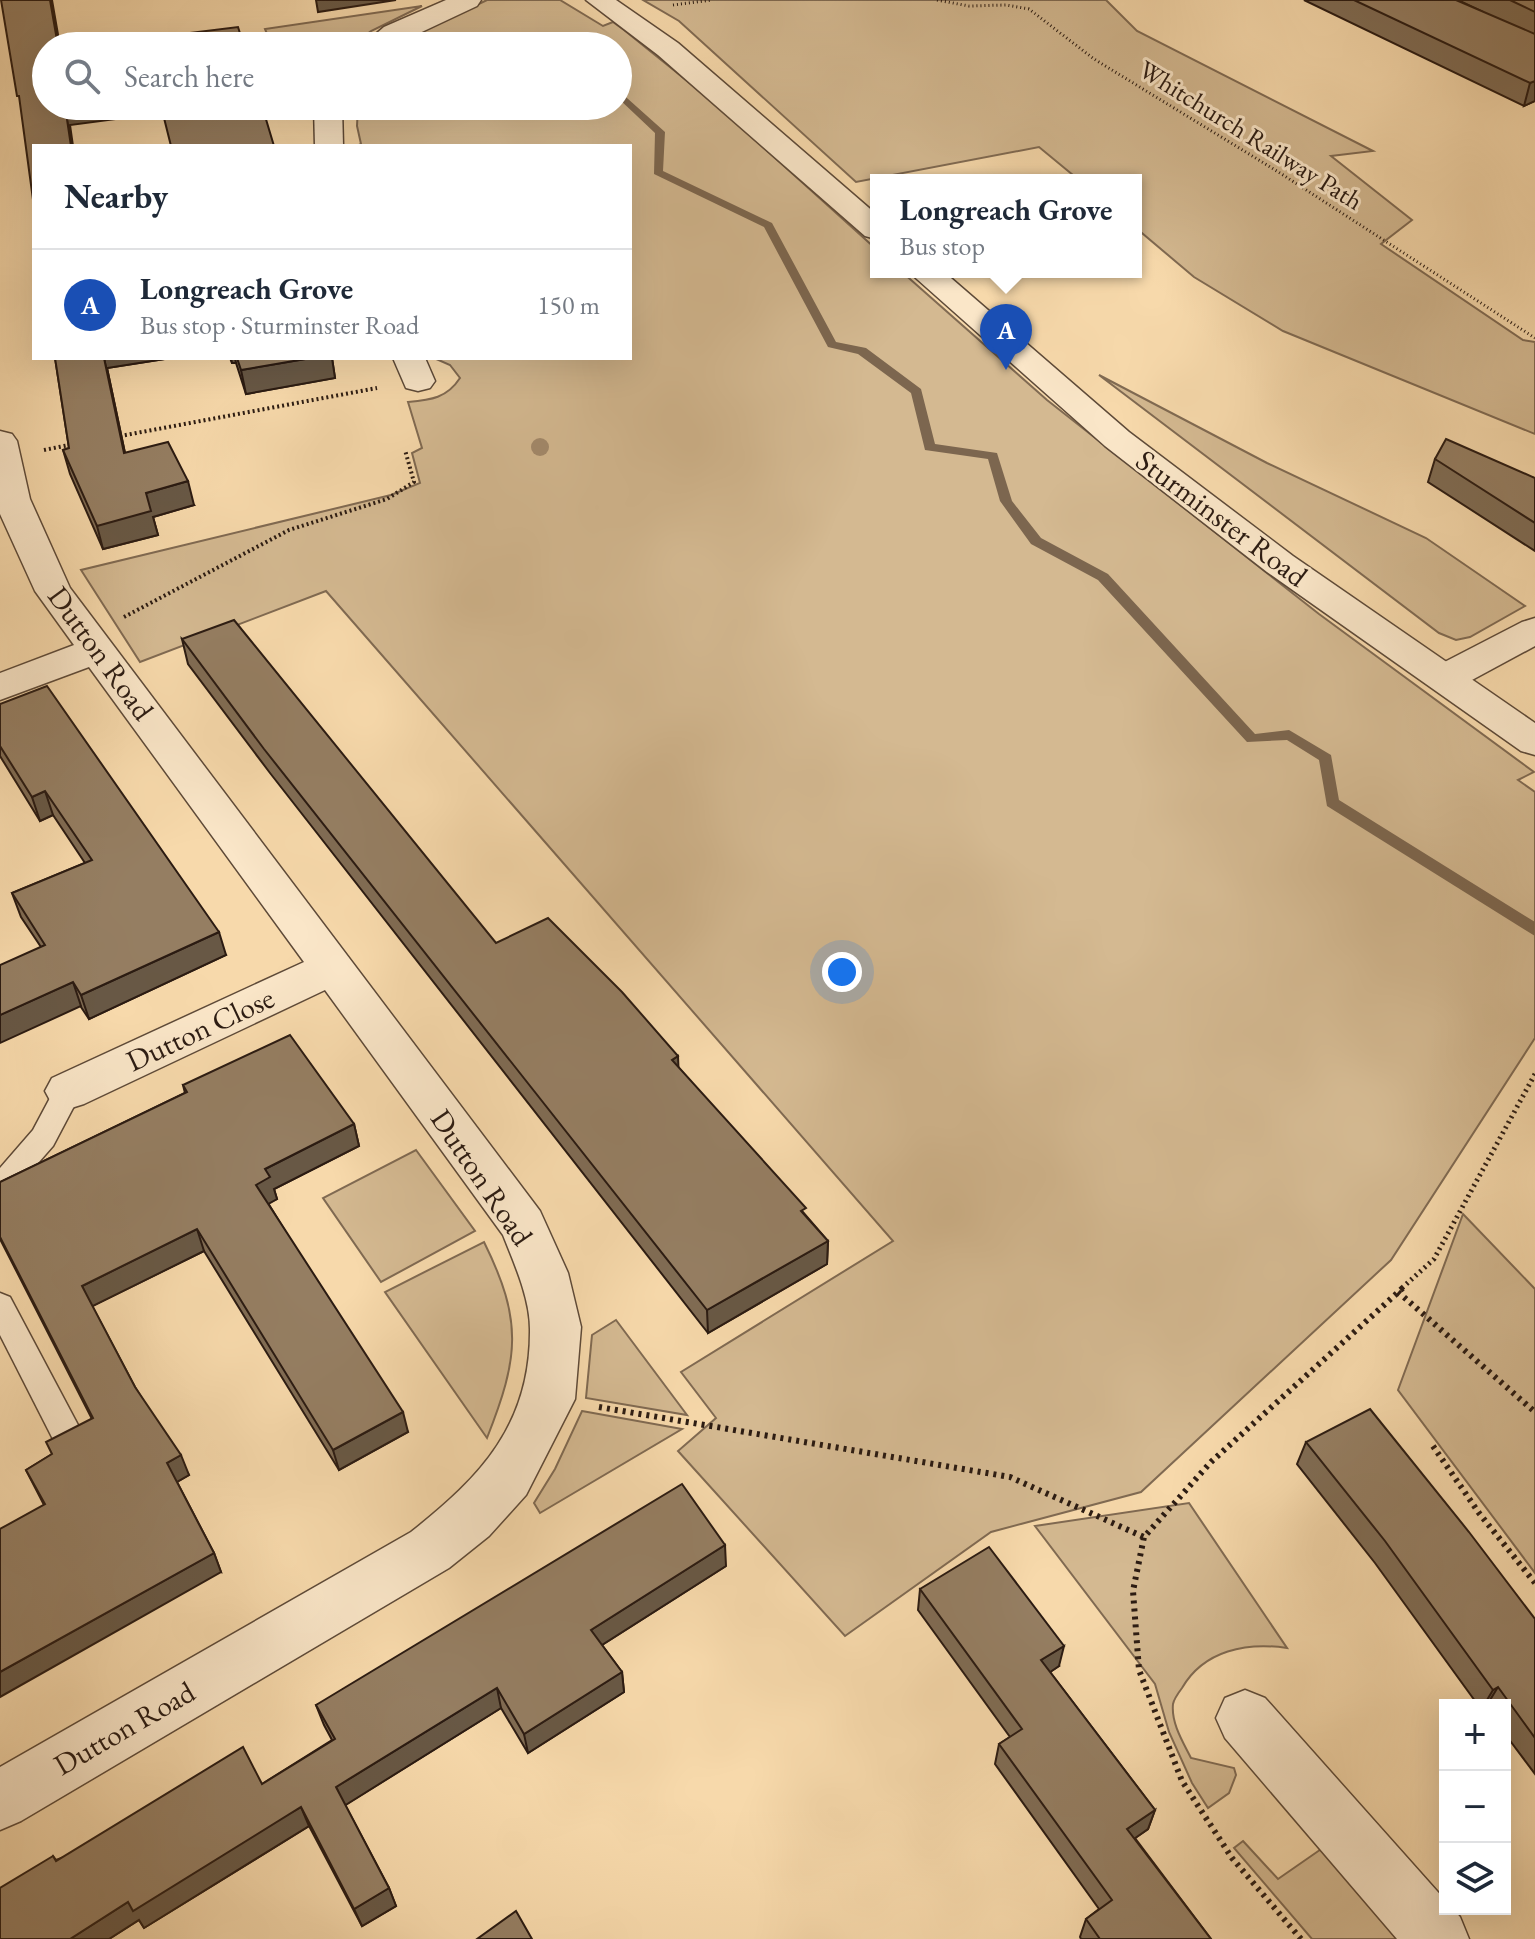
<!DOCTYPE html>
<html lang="en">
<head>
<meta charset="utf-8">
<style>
	:root { --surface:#fff; --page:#f6f6f7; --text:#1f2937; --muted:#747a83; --line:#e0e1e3; --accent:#0b8043 }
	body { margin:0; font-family:"EB Garamond",serif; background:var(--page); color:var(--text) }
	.controls { position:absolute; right:24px; bottom:24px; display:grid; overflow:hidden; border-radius:0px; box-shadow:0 8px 32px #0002 }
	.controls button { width:72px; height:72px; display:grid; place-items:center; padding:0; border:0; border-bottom:2px solid var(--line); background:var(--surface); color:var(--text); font:40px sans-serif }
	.you { position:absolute; left:842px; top:972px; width:28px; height:28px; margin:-20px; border:6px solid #fff; border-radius:50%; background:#1a73e8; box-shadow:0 0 0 12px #1a73e833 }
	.badge { display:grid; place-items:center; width:52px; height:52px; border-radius:50%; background:var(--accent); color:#fff; font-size:26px; font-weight:700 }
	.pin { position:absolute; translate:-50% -66px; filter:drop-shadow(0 2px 4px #0008) }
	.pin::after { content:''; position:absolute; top:42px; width:28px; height:24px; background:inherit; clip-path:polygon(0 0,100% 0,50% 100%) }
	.popup { position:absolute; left:870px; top:174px; width:272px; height:104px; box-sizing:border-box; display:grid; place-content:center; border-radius:0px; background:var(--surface); filter:drop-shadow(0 2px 6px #0005); font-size:26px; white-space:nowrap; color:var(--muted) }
	.popup b { font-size:30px; color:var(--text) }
	.popup::after { content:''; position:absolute; left:50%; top:100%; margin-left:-16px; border:16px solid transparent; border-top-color:var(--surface) }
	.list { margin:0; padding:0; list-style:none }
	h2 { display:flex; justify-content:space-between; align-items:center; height:104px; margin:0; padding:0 32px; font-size:34px }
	h2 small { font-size:26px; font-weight:400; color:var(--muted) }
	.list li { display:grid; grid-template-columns:52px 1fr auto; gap:24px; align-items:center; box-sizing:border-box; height:112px; padding:0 32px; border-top:2px solid var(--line) }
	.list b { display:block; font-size:30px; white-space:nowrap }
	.list p { margin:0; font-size:26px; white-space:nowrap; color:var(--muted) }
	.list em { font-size:26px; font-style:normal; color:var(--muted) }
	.icon { flex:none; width:44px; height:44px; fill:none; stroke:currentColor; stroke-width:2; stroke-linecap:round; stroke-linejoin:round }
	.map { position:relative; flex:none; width:1535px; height:1939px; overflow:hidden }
	.search { position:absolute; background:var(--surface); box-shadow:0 8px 32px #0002; left:32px; top:32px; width:600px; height:88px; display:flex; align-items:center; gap:20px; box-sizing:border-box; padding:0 28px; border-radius:44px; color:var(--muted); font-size:30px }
	.panel { position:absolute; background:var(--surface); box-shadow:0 8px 32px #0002; left:32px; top:144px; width:600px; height:216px; border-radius:0px }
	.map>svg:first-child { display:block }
</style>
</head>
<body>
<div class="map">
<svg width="1535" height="1939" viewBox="0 0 1535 1939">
	<rect width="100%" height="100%" fill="#f7d9ab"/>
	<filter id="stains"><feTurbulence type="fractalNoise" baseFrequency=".0025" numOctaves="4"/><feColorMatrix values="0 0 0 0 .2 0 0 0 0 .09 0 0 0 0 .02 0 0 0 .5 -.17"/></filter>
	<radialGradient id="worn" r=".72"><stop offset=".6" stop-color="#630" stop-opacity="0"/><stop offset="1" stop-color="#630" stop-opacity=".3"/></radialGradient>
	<g fill="#d4b991" stroke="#806a52" stroke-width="2">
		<path d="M487 0H560L603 26 613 22 624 30 712 101 876 249V272H902L1047 400 1319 614 1534 772 1518 780 1535 792V1038L1391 1260 1141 1492 991 1532 845 1636 678 1451 716 1418 681 1372 893 1241 326 591 140 662 81 570 391 495 420 483 412 453 422 448 408 402C431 400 447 398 460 378L450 365 434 358H630V146H357L361 144 357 126 358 106H618V46H392Z"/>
		<path d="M643 0H1106L1137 31 1373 151 1331 156 1412 220 1381 244 1523 340 1535 342V434L1283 331 1194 277 1136 228V180H1079L1039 147 856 182 679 21Z"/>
		<path d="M422 6 371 31 351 46H272L265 29Z"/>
		<path d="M1099 375 1267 463 1426 538 1525 606 1470 637 1456 640 1439 633Z"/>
		<path d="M416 1150 475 1231 381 1282 323 1198Z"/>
		<path d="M1463 1214 1535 1289V1573L1398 1390Z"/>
		<path d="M484 1242C523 1321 519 1357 487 1438L385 1292Z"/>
		<path d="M616 1320 687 1415 586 1398 592 1335Z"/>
		<path d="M582 1411 682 1429 540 1513 534 1503 555 1469Z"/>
		<path d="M1189 1503 1287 1648C1247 1642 1204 1650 1182 1688 1179 1692 1174 1699 1173 1704 1171 1723 1183 1742 1191 1758L1234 1768 1236 1775 1229 1793 1208 1808 1192 1783 1169 1732 1155 1684 1035 1526Z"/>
		<path d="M1243 1841 1278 1879 1327 1845 1408 1939H1312L1234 1848Z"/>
	</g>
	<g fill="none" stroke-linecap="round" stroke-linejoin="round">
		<g fill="#7c664f" fill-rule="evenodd">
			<path d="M566 40 574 46H563L561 43Z"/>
			<path d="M618 90 665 132 663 171 772 223 836 342 866 348 921 389 935 444 997 453 1012 501 1041 538 1108 574 1255 734 1289 730 1331 755 1339 800 1535 922V936L1327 806 1319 760 1287 740 1247 742 1098 580 1031 544 1000 501 988 459 925 450 911 393 858 354 828 347 764 227 654 174 655 133 618 98Z"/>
		</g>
		<defs>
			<g id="service">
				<path d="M68 1080 78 1083 82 1091 53 1146 10 1195 0 1199V1168L33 1130 58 1083Z"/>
				<path d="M0 1293 10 1297 79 1427 84 1437 79 1447 68 1451 57 1447 0 1335Z"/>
			</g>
			<g id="minor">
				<path d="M446 0H481L477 6 392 46H362L384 27Z"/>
				<path d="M314 106H342L343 146H315Z"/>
				<path d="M393 358H425L435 381 430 388 418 391 406 388Z"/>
				<path d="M0 431 12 434 17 441 30 499 70 588 540 1211 568 1273 581 1327 575 1399 526 1495 489 1536 449 1568 21 1821 0 1830V1767L411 1532C481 1477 531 1424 530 1329 530 1298 514 1263 503 1235L325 990 84 1104 68 1109 52 1104 45 1091 52 1078 304 962 89 667 0 700V673L74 645 35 591 0 514Z"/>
				<path d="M1535 618V646L1459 687 1445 691 1431 687 1426 678 1431 669 1522 622Z"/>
				<path d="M1245 1690 1265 1698 1445 1900V1909H1453L1460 1917 1469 1939H1397L1225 1738 1216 1718 1225 1698Z"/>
			</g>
			<g id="tertiary">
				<path d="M586 0H616L678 43 876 214V239L865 236 658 55Z"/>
				<path d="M909 272H944L1129 432 1293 556 1535 723V755L1521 751 1267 572 1105 446Z"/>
			</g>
		</defs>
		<use href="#service" stroke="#5e4a38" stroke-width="3"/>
		<use href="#minor" stroke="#5e4a38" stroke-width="3"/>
		<use href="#tertiary" stroke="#5e4a38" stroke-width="3"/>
		<g stroke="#2b1b12" stroke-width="3" stroke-dasharray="1 3" stroke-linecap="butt">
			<path d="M937 0 969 6 1006 5 1029 9 1094 59 1280 173 1535 338"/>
			<path d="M673 5 712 0"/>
		</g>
		<g stroke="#2b1b12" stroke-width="4" stroke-dasharray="2 3" stroke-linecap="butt">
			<path d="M115 437 377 388"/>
			<path d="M44 450 74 444"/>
			<path d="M124 617 289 530 387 499 414 482 405 450"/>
		</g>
		<path stroke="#2b1b12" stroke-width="5" stroke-dasharray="2 4" stroke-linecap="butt" d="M1402 1288 1434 1259 1535 1074"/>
		<g stroke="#2b1b12" stroke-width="6" stroke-dasharray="3 5" stroke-linecap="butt">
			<path d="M1398 1292 1535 1412"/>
			<path d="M599 1407 1010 1477 1144 1537"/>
			<path d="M1433 1446 1479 1513 1535 1583"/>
			<path d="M1301 1939 1232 1858 1182 1781 1139 1670 1133 1591 1144 1537 1211 1462 1405 1286"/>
		</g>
		<use href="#service" fill="#fae6c8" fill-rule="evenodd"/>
		<use href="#minor" fill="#fae6c8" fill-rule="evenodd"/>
		<use href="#tertiary" fill="#fae6c8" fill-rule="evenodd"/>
	</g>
	<circle fill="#a38a6c" cx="540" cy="447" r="9"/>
	<g fill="#806c54" stroke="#2b1b12" stroke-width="2">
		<path d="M1304 0H1455L1483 12 1458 0H1535V101L1524 106Z"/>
		<path d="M55 358H171L107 368 125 453 194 505 153 517 158 535 103 549 70 474 63 450 69 448Z"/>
		<path d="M230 358H332L335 378 246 394 236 363H232Z"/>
		<path d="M1435 459 1535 478V551L1428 482Z"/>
		<path d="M182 639 496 943 678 1056V1067L828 1241 827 1264 708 1333 270 773 188 664Z"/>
		<path d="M0 704 226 955 89 1019 21 917 12 893 85 863 53 815 40 821 0 756Z"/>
		<path d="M183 1085 354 1124 359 1146 274 1189 277 1199 268 1203 408 1432 339 1470 204 1251 92 1306 135 1387 189 1475 177 1482 214 1553 221 1572 44 1505 26 1470 52 1454 92 1419 0 1239V1182L185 1093Z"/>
		<path d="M1306 1442 1535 1619V1774L1505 1734V1705H1478L1375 1563 1297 1464Z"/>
		<path d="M726 1566 602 1645 622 1672 624 1692 528 1753 501 1708 345 1805 389 1888 396 1906 362 1926 309 1826 144 1928 139 1920 109 1939H0L53 1856 56 1860 262 1784 332 1740 324 1725 316 1705Z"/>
		<path d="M920 1589 1059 1666 1050 1672 1155 1810 1148 1829 1135 1838 1211 1939H1081L1080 1937 1086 1919 1099 1909 995 1764 999 1744 1010 1737 918 1610Z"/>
	</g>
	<g fill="#685845" stroke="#2b1b12" stroke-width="2">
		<path d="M50 0H52L60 46H58Z"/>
		<path d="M316 0H396L318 12Z"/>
		<path d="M1535 81V101L1524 106 1530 83Z"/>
		<path d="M65 106H161L162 113 70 125 73 146H71Z"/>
		<path d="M104 358H171L107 368 130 477Z"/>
		<path d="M231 358H235L236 363H232Z"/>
		<path d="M311 358H332L335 378 246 394 241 370Z"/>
		<path d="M188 481 194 505 153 517 158 535 103 549 97 526 146 493Z"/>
		<path d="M45 791 53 815 40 821 32 797Z"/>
		<path d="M219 932 226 955 89 1019 81 995Z"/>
		<path d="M73 982 81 1006 0 1043V1015Z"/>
		<path d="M678 1056 679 1080 672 1060Z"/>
		<path d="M354 1124 359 1146 274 1189 277 1199 263 1207 256 1185 265 1169Z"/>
		<path d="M197 1229 204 1251 91 1307 82 1286Z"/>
		<path d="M828 1241 827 1264 708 1333 707 1310Z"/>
		<path d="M403 1412 408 1432 339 1470 333 1450Z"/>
		<path d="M181 1455 189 1475 175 1483 167 1463Z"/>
		<path d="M725 1545 726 1566 594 1650 591 1630Z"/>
		<path d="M214 1553 221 1572 0 1697V1672Z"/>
		<path d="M1064 1646 1059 1666 1037 1681 1041 1660Z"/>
		<path d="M622 1672 624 1692 528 1753 524 1734Z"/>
		<path d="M1498 1687 1487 1705H1484L1493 1690Z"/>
		<path d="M497 1688 501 1708 344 1806 336 1787Z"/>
		<path d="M301 1807 309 1826 144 1928 139 1920 109 1939H70L128 1902Z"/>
		<path d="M1155 1810 1148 1829 1121 1848 1127 1829Z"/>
		<path d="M389 1888 396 1906 362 1926 354 1909Z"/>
	</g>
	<g fill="#957e62" stroke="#2b1b12" stroke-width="2">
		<path d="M1 0H50L58 46H46V106H65L71 146H34V207L19 96H17Z"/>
		<path d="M1354 0H1456L1535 34V81L1530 83Z"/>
		<path d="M1510 0H1535V12Z"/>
		<path d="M238 27 244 46H120L150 42V38Z"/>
		<path d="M161 106H262L274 146H171Z"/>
		<path d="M55 358H104L124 453 168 442 188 481 146 493 151 511 97 526 63 450 69 448Z"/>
		<path d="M237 358H311L241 370Z"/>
		<path d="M1446 439 1535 478V523L1435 459Z"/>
		<path d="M234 620 496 943 548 918 622 992 678 1056 672 1060 806 1208 801 1211 828 1241 707 1310 264 749 182 639Z"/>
		<path d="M47 686 219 932 81 995 73 982 0 1015V965L45 945 12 893 92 860 45 791 32 797 0 746V704Z"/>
		<path d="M290 1035 354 1124 265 1169 270 1177 256 1185 403 1412 333 1450 197 1229 82 1286 135 1387 181 1455 167 1463 214 1553 0 1672V1529L45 1504 26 1470 52 1454 46 1442 93 1418 0 1237V1182L187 1092 183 1085Z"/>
		<path d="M1370 1409 1469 1532 1535 1619V1738L1498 1687 1493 1690 1385 1541 1306 1442Z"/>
		<path d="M682 1484 725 1545 591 1630 622 1672 524 1734 497 1688 336 1787 389 1888 354 1909 301 1807 133 1911 128 1902 70 1939H0V1888L53 1856 56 1861 243 1747 262 1784 335 1739 316 1705Z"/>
		<path d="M989 1547 1064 1646 1041 1660 1155 1810 1127 1829 1211 1939H1100L1086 1919 1112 1900 999 1744 1022 1729 920 1589Z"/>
		<path d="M516 1911 532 1939H477Z"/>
	</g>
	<g text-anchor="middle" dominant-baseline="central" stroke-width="6" stroke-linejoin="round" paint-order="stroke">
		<g font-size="26" fill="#2b1b12" stroke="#fae6c8">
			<text transform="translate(1251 135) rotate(32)">Whitchurch Railway Path</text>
		</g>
		<g font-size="30" fill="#2b1b12" stroke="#fae6c8">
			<text transform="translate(1222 518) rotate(37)">Sturminster Road</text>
			<text transform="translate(101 653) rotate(54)">Dutton Road</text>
			<text transform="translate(200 1029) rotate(-25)">Dutton Close</text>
			<text transform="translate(482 1177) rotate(56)">Dutton Road</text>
			<text transform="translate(124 1728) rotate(-30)">Dutton Road</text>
		</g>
	</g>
	<rect width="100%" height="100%" filter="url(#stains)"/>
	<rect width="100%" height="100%" fill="url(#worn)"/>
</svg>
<div class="controls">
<button>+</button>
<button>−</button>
<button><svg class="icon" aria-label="layers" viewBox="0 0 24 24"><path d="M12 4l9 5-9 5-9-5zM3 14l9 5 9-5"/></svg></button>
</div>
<div class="you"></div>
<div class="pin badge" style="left:1006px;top:370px;background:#1a4fb4">A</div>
<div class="popup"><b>Longreach Grove</b>Bus stop</div>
<div class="search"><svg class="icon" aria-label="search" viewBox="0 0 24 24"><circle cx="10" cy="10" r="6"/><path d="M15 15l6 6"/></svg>Search here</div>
<section class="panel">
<h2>Nearby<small></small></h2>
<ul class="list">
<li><span class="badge" style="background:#1a4fb4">A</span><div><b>Longreach Grove</b><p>Bus stop · Sturminster Road</p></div><em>150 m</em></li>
</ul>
</section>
</div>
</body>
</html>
